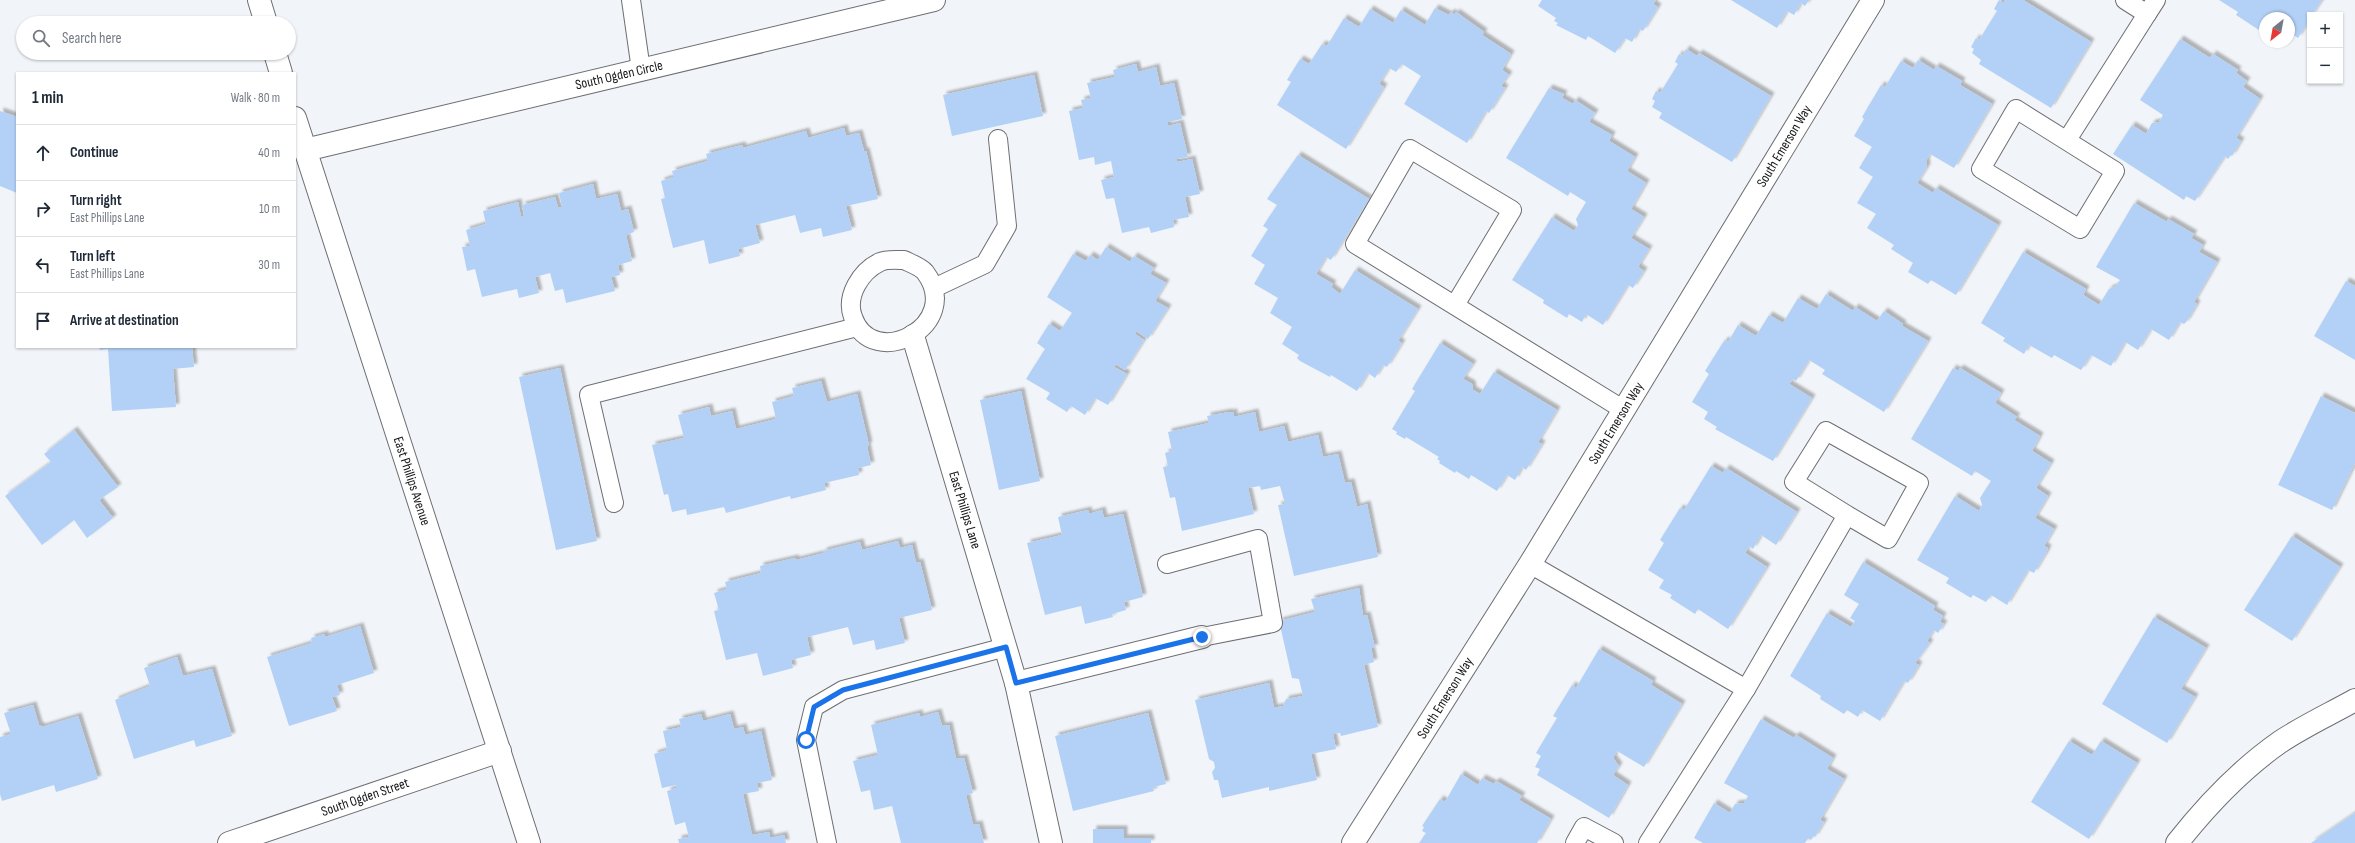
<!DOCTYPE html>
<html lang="en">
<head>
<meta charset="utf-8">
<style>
	:root { --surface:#fff; --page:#f6f6f7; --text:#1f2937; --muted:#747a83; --line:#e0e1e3 }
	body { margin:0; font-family:"Sofia Sans Condensed",sans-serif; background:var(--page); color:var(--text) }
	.controls { position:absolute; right:12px; top:12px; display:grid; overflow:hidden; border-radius:0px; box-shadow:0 1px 3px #0004 }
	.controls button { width:36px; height:36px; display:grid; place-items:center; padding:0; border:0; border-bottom:1px solid var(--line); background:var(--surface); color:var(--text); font:20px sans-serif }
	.compass { position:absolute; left:2259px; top:12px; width:36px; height:36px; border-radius:50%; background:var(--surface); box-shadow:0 1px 3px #0004; rotate:211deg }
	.stop { position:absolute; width:12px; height:12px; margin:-9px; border:3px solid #1a73e8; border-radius:50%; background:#fff }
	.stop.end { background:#1a73e8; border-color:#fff; box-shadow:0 1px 4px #0008 }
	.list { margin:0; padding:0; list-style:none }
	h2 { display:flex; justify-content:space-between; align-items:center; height:52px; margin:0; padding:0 16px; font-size:17px }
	h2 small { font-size:13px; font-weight:400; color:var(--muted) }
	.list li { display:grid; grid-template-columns:26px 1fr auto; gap:12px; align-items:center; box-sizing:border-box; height:56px; padding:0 16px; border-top:1px solid var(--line) }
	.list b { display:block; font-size:15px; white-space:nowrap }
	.list p { margin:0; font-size:13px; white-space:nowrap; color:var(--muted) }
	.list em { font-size:13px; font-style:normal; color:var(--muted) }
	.icon { flex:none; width:22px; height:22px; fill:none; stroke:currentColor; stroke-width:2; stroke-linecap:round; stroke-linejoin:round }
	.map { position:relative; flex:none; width:2355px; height:843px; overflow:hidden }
	.search { position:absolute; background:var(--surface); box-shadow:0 1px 3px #0004; left:16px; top:16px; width:280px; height:44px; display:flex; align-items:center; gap:10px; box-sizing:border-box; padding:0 14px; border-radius:22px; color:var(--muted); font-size:15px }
	.panel { position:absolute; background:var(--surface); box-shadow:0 1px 3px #0004; left:16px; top:72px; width:280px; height:276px; border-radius:0px }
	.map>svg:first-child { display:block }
</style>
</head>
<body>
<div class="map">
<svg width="2355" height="843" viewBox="0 0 2355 843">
	<defs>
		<filter id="shadow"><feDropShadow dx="3.5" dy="-3.5" stdDeviation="1" flood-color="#0004"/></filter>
	</defs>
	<rect width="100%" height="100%" fill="#f1f4f8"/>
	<g fill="#b3d1f7" filter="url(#shadow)">
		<path d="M1542 0H1656L1653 4 1658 7 1643 31 1639 29 1632 42 1625 38 1615 53 1588 36 1586 40 1556 25 1558 23 1554 21 1556 18 1538 6Z"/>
		<path d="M1731 0H1809L1805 6 1801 3 1794 15 1787 11 1777 28Z"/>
		<path d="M1999 0 2004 3 2005 0H2023L2091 42 2051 108 1979 64 1981 60 1972 53 1974 49 1971 47 1976 38 1979 40 1997 11 1994 9Z"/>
		<path d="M2219 0H2322L2312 15H2310V19L2298 38 2289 32V18H2265V34L2236 15 2238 12Z"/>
		<path d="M1435 8 1449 15 1451 12 1455 15 1456 12 1484 32 1482 35 1511 54 1502 70 1509 75 1501 86 1505 88 1489 113 1486 111 1467 143 1404 104 1421 76 1402 64 1396 72 1389 68 1379 84 1384 87 1346 149 1277 105 1291 82 1287 80 1300 59 1309 64 1322 44 1327 46 1344 18 1359 27 1370 9 1393 23 1401 10 1425 25Z"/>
		<path d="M2180 39 2210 58 2213 54 2238 70 2236 73 2247 81 2243 87 2260 99 2236 138 2241 141 2232 156 2231 155 2228 159 2225 156 2195 201 2186 196 2184 200 2113 154 2132 125 2146 134 2152 123 2159 122 2163 115 2140 100Z"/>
		<path d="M1686 49 1697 56 1699 53 1771 96 1732 162 1659 118 1662 113 1652 107 1655 101 1652 99 1656 91 1660 93 1678 64 1675 62 1679 54 1682 56Z"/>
		<path d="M1918 60 1934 70 1936 66 1962 81 1960 85 1992 104 1954 168 1930 154 1926 161 1927 167 1917 183 1933 193 1936 188 1998 225 1956 295 1931 280 1928 284 1908 272 1913 263 1891 249 1894 245 1867 228 1876 214 1857 203 1873 177 1859 168 1872 147 1854 136 1864 119 1862 117 1881 85 1885 87 1901 61 1913 68Z"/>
		<path d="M1136 64 1138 72 1156 67 1160 86 1174 83 1182 119 1168 122V126L1180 123 1188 157 1176 159 1177 162 1192 159 1200 194 1185 197 1189 217 1173 220 1174 227 1151 233 1149 227 1122 233 1114 198 1106 199 1101 180 1114 177 1111 161 1095 165 1094 157 1079 160 1069 111 1083 108 1081 100 1091 98 1087 83 1115 77 1113 70Z"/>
		<path d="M1034 75 1043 116 952 136 943 95Z"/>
		<path d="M1549 88 1564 94 1562 98 1573 104 1575 100 1595 113 1589 122 1612 135 1609 141 1635 157 1627 171 1646 183 1631 209 1644 217 1631 238 1649 249 1638 267 1644 271 1633 288 1628 285 1603 325 1586 314 1582 322 1569 314 1567 318 1543 303 1544 300 1512 280 1552 217 1574 231 1578 225 1576 219 1586 202 1570 192 1568 196 1506 158Z"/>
		<path d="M0 111 17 117V193L0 186Z"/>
		<path d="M844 128 846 136 859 133 864 151H866L878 199 846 206 852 230 823 237 821 228 800 233 795 215 755 225 760 243 738 249 740 256 709 264 704 240 673 248 661 199 665 198 661 181 674 177 672 171 708 161 706 154 742 145 743 148 806 131 808 138Z"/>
		<path d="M1298 155 1369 199 1331 260 1326 257 1316 274 1333 284 1331 287 1340 294 1355 270 1418 309 1398 341 1402 343 1387 367 1383 365 1375 378 1368 373 1357 391 1331 375 1330 377 1300 361 1297 358 1299 355 1282 344 1292 327 1270 313 1278 298 1254 284 1265 265 1251 256 1268 229 1263 226 1277 205 1267 199Z"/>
		<path d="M593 184 596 199 617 194 621 211 628 209 634 232 626 235 632 261 618 265 620 275 611 277 615 291 566 303 563 289 555 291 550 273 535 277 539 293 519 298 517 289 482 297 475 269 467 271 462 247 470 246 466 230 486 224 483 211 518 202 521 217 524 216 522 205 555 197 558 208 562 207 559 193Z"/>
		<path d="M2134 203 2167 222 2168 219 2194 234 2191 238 2203 245 2199 252 2217 262 2194 302 2197 304 2187 321 2184 324 2180 322 2169 340 2151 329 2138 350 2125 342 2111 366 2091 355 2081 370 2054 355 2052 358 2029 345 2024 354 2003 341 2005 338 1981 323 2023 252 2086 289 2083 295 2099 305 2109 289 2116 286 2120 280 2096 267Z"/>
		<path d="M1106 247 1130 262 1134 256 1154 268 1150 274 1166 283 1155 301 1168 308 1148 339 1136 331 1135 334 1144 340 1125 370 1116 364 1114 367 1127 374 1108 405 1095 398 1085 415 1071 406 1067 412 1046 399 1050 393 1026 379 1045 349 1037 343 1049 324 1060 331 1072 313 1047 297 1073 254 1086 261 1090 255 1098 260Z"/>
		<path d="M2346 281 2355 286V360L2314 336Z"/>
		<path d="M1826 294 1853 311 1855 307 1877 321 1884 311 1903 324 1902 326 1928 341 1884 412 1822 374 1825 370 1809 360 1796 381 1793 379 1789 384 1812 398 1773 461 1715 429 1717 427 1704 419 1708 412 1692 402 1709 374 1705 371 1722 344 1725 340 1728 342 1738 325 1756 336 1769 315 1783 323 1798 298 1817 309Z"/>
		<path d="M1440 343 1473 364 1463 379 1472 384 1473 390 1480 394 1494 372 1557 410 1538 442 1542 444 1526 470 1522 467 1515 480 1507 475 1497 491 1471 475 1469 479 1456 471 1455 473 1439 463 1440 461 1437 459 1439 457 1406 437 1405 439 1396 434 1397 432 1392 429 1415 391 1412 389Z"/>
		<path d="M99 347H192L194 367 173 369 176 407 112 411 108 349 100 350Z"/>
		<path d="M560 368 597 541 556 550 519 377Z"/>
		<path d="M1953 368 1958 371 1960 368 2001 393 1995 403 2017 417 2014 420 2040 436 2032 451 2051 463 2036 488 2048 496 2035 518 2054 529 2044 546 2048 548 2046 553 2034 573 2028 570 2007 605 1991 595 1986 602 1973 595 1971 598 1946 583 1949 578 1917 560 1955 496 1979 511 1982 505 1980 498 1991 481 1975 471 1972 476 1911 439Z"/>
		<path d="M821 381 827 402 857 394 869 445 867 446 871 465 858 468 859 475 824 483 826 490 791 499 790 496 726 513 724 507 687 515 686 509 672 512 668 494 664 495 652 445 684 438 678 415 709 407 711 416 732 411 736 429 776 419 772 402 794 396 792 388Z"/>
		<path d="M1021 391 1040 481 999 490 980 400Z"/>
		<path d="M2321 396 2355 413V463L2332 510 2278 485Z"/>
		<path d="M1229 412V413L1234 412V417L1255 412 1259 432 1284 426 1288 442 1318 435 1323 457 1338 454 1345 483 1351 482 1357 507 1367 504 1378 557 1294 576 1278 505 1285 504 1280 486 1261 490 1260 486 1248 488 1254 514 1182 531 1175 497 1170 498 1163 467 1168 466 1165 453 1172 451 1168 432 1209 423 1207 416Z"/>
		<path d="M74 430 118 487 99 500 113 518 87 538 74 520 42 545 5 496 51 462 44 454Z"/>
		<path d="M1711 466 1723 473 1726 468 1797 512 1776 545 1761 535 1753 549 1749 546 1745 553 1767 567 1728 629 1698 609 1695 614 1670 598 1672 595 1659 588 1664 580 1648 570 1664 543 1660 540 1680 508 1684 510Z"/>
		<path d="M1088 510 1089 514 1102 510 1104 518 1123 514 1143 597 1124 602 1126 610 1112 614 1113 617 1085 624 1081 606 1045 615 1027 543 1062 535 1058 517Z"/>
		<path d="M2292 536 2340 567 2292 641 2244 610Z"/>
		<path d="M898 541 900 548 912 545 916 563 920 562 932 610 899 618 905 643 876 650 874 640 853 645 848 627 807 637 811 655 791 660 793 668 763 676 757 653 726 660 714 611 719 610 714 593 727 589 725 582 761 573 760 566 795 558 796 560 824 553 823 551 860 542 862 550Z"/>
		<path d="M1863 562 1935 606 1933 610 1943 616 1940 622 1944 624 1938 633 1934 630 1927 641 1930 643 1915 663 1919 665 1908 683 1904 681 1880 721 1862 710 1858 717 1847 710 1844 714 1820 699 1821 696 1790 676 1827 613 1851 627 1855 621 1850 618 1859 604 1844 595Z"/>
		<path d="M1359 588 1363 616 1367 615 1375 648H1371L1374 662 1364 665 1378 727 1341 736 1340 733 1333 734 1336 749 1311 754 1317 780 1269 791V787L1222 798 1218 780H1214L1212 772 1215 768 1214 762 1209 759 1195 700 1269 683 1274 708 1283 706 1286 699 1303 696 1299 679 1292 678 1279 621 1315 612 1311 599Z"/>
		<path d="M2154 617 2206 648 2181 689 2195 697 2167 743 2102 704Z"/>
		<path d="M360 626 374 673 337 685 340 695 332 697 337 711 289 726 267 657 312 643 311 638 325 634V637Z"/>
		<path d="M1599 649 1653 681 1651 685 1682 704 1644 767 1617 751 1613 758 1619 766 1613 775 1628 785 1609 818 1537 775 1540 769 1535 767 1541 756 1536 753 1557 718 1553 716 1572 685 1576 688Z"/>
		<path d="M177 657 183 676 212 669 232 736 196 747 194 740 134 759 115 700 150 686 144 668Z"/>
		<path d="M33 705 39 725 42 727 78 716 98 779 56 792 54 785 2 801 0 794V737L11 734 4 713Z"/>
		<path d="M938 712 942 726 949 725 956 759 964 758 973 793 966 795 973 825 979 824 984 843H901L892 806 874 810 870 790 861 792 853 761 878 755 871 725 919 713 920 717Z"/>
		<path d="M1148 713 1166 784 1153 787 1154 791 1073 811 1055 736Z"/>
		<path d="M701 714 703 721 730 714 734 729 743 727 745 735 761 731 772 780 757 783 759 791 743 794 752 835 769 832 770 838 784 835 786 843H679L678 839 689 837 685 822 675 825 667 791 676 788V785L662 788 654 754 667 750 663 731 681 727 679 719Z"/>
		<path d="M1761 719 1794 738 1796 735 1833 758 1827 769 1844 779 1820 820 1824 822 1815 837 1814 836 1811 840 1808 838 1805 843H1703L1694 838 1714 803 1730 813 1735 804 1744 803 1748 796 1724 783Z"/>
		<path d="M2069 741 2092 755 2101 741 2137 763 2089 839 2031 802Z"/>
		<path d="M1461 774 1478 785 1482 778 1494 784 1496 781 1522 796 1519 800 1551 819 1537 843H1419L1426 833 1422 831 1424 827 1422 826 1440 799 1445 802Z"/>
		<path d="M2355 813V843H2311Z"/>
		<path d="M1093 829H1124V838H1151V843H1093Z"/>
	</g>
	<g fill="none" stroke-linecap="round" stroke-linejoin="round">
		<defs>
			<g id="service">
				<path d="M631 0 641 70"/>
				<path d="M2147 14 2156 0"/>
				<path d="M2016 109 2115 171 2080 229 1981 169Z"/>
				<path d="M2067 140 2147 14 2125 0"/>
				<path d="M904 260C910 263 921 267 925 272 965 325 872 373 853 317 845 296 861 271 880 262 886 259 897 260 904 260Z"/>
				<path d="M934 288 985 264 1007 226 998 139"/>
				<path d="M1455 305 1512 210 1410 149 1355 244 1624 410"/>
				<path d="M614 503 589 395 857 327"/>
				<path d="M1167 564 1258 539 1273 623 1202 637"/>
				<path d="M1530 564 1746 689 1648 843"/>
				<path d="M1746 689 1847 515 1794 482 1826 431 1919 483 1888 539 1847 515"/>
				<path d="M827 843 806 740 814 707 843 690 1006 647"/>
				<path d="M1575 843 1584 827 1614 843"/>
			</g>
			<g id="minor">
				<path d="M305 150 934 0"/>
				<path d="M913 336 1016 683 1051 843"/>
				<path d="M1016 683 1202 637"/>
				<path d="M229 843 500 751"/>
				<path d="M1353 843 1530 564 1873 0"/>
				<path d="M2177 843C2207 805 2240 770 2280 742 2304 726 2330 714 2355 700"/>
			</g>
			<g id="tertiary">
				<path d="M259 0 266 23"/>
				<path d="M275 53 281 73"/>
				<path d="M295 118 529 843"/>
			</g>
		</defs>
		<use href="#service" stroke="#6d6f73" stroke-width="20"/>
		<use href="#minor" stroke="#6d6f73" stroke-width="24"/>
		<use href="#tertiary" stroke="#6d6f73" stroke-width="24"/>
		<use href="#service" stroke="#fff" stroke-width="18"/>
		<use href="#minor" stroke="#fff" stroke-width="22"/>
		<use href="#tertiary" stroke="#fff" stroke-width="22"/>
	</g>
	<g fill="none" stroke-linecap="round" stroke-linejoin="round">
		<path stroke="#1a73e8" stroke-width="5" d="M806 740 814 707 843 690 1006 647 1016 683 1202 637"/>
	</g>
	<g text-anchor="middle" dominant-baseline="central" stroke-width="4" stroke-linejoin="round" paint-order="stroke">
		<g font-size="14" fill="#141516" stroke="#fff">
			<text transform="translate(619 75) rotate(-13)">South Ogden Circle</text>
			<text transform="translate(1784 146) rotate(-59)">South Emerson Way</text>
			<text transform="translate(1616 423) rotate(-59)">South Emerson Way</text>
			<text transform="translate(412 481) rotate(72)">East Phillips Avenue</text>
			<text transform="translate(965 510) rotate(73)">East Phillips Lane</text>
			<text transform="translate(1445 698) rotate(-58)">South Emerson Way</text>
			<text transform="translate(365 797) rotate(-19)">South Ogden Street</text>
		</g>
	</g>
</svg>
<div class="controls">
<button>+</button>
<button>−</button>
</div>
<svg class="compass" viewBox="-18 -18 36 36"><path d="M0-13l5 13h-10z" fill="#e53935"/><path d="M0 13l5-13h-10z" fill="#747a83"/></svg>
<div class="stop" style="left:806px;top:740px"></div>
<div class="stop end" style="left:1202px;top:637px"></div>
<div class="search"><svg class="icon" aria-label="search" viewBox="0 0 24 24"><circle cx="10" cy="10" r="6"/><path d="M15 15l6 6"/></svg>Search here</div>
<section class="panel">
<h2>1 min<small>Walk · 80 m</small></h2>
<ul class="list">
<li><svg class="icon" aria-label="ahead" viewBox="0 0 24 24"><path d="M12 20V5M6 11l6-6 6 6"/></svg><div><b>Continue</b></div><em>40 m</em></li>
<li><svg class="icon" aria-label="right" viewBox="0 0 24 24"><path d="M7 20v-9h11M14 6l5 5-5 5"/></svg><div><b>Turn right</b><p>East Phillips Lane</p></div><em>10 m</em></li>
<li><svg class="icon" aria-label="left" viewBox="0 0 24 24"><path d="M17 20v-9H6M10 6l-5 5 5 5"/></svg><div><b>Turn left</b><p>East Phillips Lane</p></div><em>30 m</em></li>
<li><svg class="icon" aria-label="arrive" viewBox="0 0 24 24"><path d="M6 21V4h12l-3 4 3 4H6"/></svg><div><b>Arrive at destination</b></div></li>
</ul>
</section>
</div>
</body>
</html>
